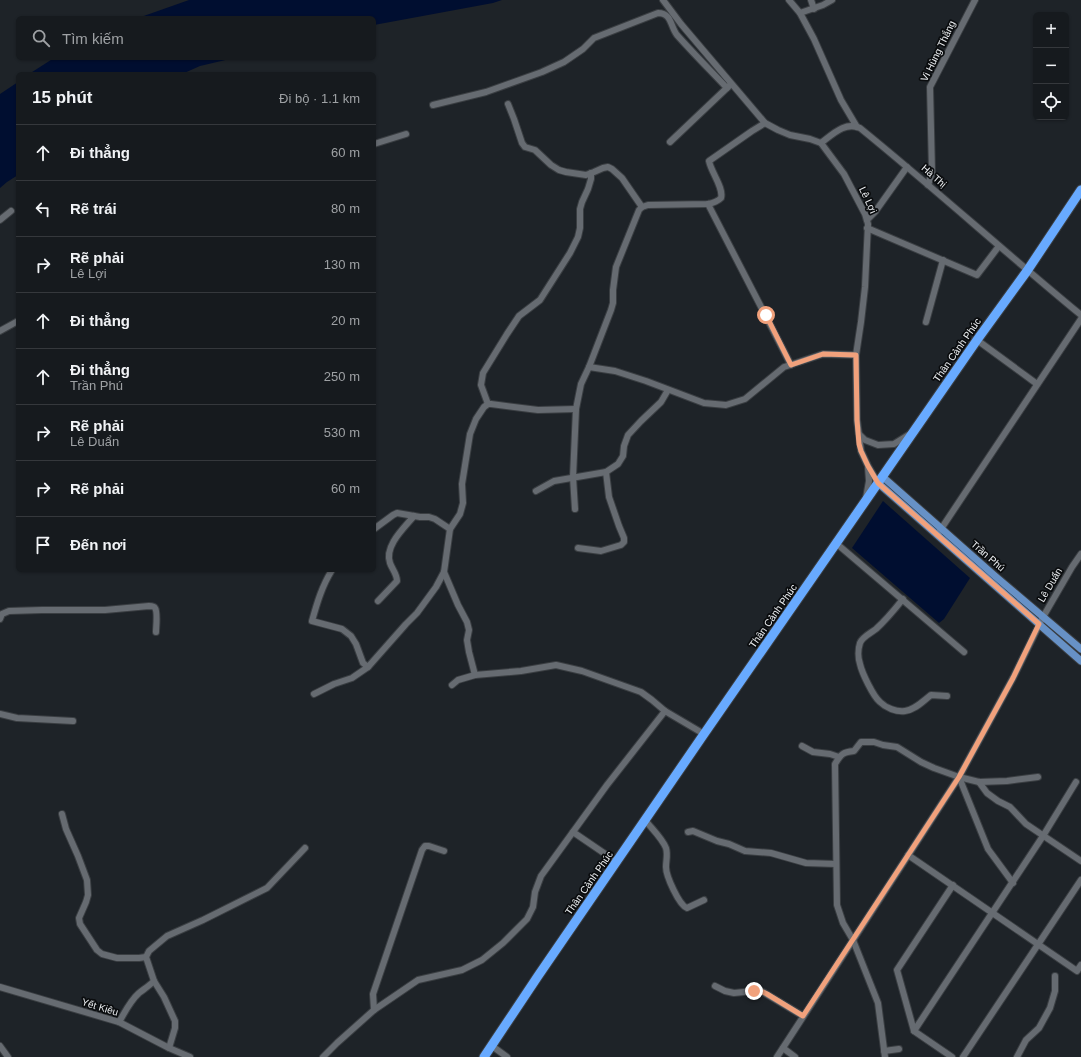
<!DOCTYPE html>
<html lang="vi">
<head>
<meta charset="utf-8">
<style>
	:root { --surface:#161a1e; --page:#1f2327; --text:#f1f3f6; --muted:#9ea1a4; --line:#35383c }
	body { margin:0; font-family:Arial,sans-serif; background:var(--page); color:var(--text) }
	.controls { position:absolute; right:12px; top:12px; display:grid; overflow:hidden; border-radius:6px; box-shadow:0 1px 3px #0004 }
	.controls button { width:36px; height:36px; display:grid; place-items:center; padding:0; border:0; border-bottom:1px solid var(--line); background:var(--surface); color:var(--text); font:20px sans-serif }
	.stop { position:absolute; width:12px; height:12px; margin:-9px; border:3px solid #f1a17c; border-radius:50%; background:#fff }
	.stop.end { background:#f1a17c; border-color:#fff; box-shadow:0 1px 4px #0008 }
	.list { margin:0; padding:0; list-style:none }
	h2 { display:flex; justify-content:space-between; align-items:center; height:52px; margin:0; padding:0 16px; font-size:17px }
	h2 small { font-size:13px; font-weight:400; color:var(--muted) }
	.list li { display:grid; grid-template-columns:26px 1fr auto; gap:12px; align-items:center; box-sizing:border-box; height:56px; padding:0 16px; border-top:1px solid var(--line) }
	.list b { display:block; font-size:15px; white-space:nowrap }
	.list p { margin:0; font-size:13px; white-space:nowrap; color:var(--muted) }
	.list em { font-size:13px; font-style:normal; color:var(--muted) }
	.icon { flex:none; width:22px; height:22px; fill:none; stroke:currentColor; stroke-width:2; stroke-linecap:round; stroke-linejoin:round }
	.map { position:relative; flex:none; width:1081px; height:1057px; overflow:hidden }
	.search { position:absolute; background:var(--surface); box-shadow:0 1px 3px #0004; left:16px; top:16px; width:360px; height:44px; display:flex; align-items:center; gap:10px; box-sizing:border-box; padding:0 14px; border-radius:6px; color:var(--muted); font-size:15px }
	.panel { position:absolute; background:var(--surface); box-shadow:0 1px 3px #0004; left:16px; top:72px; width:360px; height:500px; border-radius:6px }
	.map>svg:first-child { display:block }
</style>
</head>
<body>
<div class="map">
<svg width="1081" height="1057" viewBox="0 0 1081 1057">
	<rect width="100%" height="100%" fill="#1e2328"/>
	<g fill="#000e30">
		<path d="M189 0H502L493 3 374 25V18H138Z"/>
		<path d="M54 58H234L200 66 182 74H29Z"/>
		<path d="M18 82V175L7 182 0 188V94Z"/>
		<path d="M883 501 970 578 944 619 939 623 852 548Z"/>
	</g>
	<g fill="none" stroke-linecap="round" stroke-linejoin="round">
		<defs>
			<g id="minor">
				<path d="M663 0 681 24 765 123 778 130 790 135 810 139 821 143 844 174 865 214 868 224 865 287 861 322 856 355 857 420 861 451 868 466 878 483"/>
				<path d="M789 0 800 13 814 39 841 100 857 127"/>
				<path d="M811 0 814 9"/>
				<path d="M800 13 823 5 832 0"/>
				<path d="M508 104 514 119 522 143 525 147 535 150 551 165 559 170 566 172 586 175 594 172 603 168 608 167 612 169 622 178 642 207"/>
				<path d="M433 105 486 92 542 72 564 62 583 49 594 38 658 13C672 13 670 26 677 35 693 53 710 70 727 88"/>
				<path d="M670 142 729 86"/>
				<path d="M821 143C832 135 845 121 860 128 935 189 1007 254 1081 315"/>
				<path d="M374 144 406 134"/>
				<path d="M928 185 932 172 930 87 975 0"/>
				<path d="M708 204 791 365"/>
				<path d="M0 220 11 211"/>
				<path d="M867 220 875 212 907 167"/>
				<path d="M867 228 977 275 999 246"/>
				<path d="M926 322 943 260"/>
				<path d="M0 331 18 321"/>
				<path d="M977 340 1037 384"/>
				<path d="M589 367 615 371 646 381 704 403 726 405 745 399 784 367 823 354 856 355"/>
				<path d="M488 404 481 385 483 373 507 334 519 316 540 300 570 253 578 237 580 228V209L582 202 588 189 591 179V173"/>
				<path d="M859 434 865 440 878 445 894 444 910 434"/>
				<path d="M536 491 554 481 606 472 618 464 623 456 624 446 628 435 641 421 661 402 668 390"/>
				<path d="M866 498 869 481 868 467"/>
				<path d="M575 509 573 477 576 409 581 384 589 367 611 310 613 303V290L616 267 639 210 642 207 648 205 708 204C713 203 717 202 721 198 724 188 711 172 709 161L752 131 765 123"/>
				<path d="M374 529 393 515 397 513 420 517H429L435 519 450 529"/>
				<path d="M937 535 1081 319"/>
				<path d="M837 544 964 652"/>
				<path d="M578 548 601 551 621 545 624 542V538L619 526 609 497 606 472"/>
				<path d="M332 570C322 586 317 603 312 621L342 629 351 636 356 644 363 663 368 667"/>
				<path d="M444 572 458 605 467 622 469 630 467 640 469 652 475 675"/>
				<path d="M903 599C895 609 886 620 876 629 871 633 862 637 860 643 858 649 858 658 860 664 862 673 873 696 880 702 886 708 896 712 905 711 915 710 923 701 931 695L947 696"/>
				<path d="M378 601 397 581C397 574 392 569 390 563 384 546 404 528 414 516"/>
				<path d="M0 619 2 614 9 611 42 610H105L149 606C152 606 154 606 155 608 158 612 156 627 156 632"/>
				<path d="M452 685 458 680 475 675 521 671 556 665 582 671 641 692 652 700 665 711 704 734"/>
				<path d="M314 694 334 684 352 678 368 667 406 624 417 613 436 587 444 572 450 529 460 514 463 503 462 484 470 434 476 419 484 407 488 404H491L538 410 576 409"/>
				<path d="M0 714 17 718 73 721"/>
				<path d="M802 746 813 752 830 754 839 757"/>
				<path d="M959 777 979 782 1007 781 1038 777"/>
				<path d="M979 782 987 793 998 801 1010 807 1026 824 1081 861"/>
				<path d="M62 814 66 829 78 856 87 880 88 895 86 902 79 918 80 924 97 950 102 954 117 958H139L146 957"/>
				<path d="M645 820C652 829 662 838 666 848 668 855 666 860 666 867 666 876 679 905 687 908L704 900"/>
				<path d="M573 832 617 862"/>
				<path d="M688 832 693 831 717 841 729 844 745 851 771 853 806 863 836 864"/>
				<path d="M908 855 1077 971 1081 965"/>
				<path d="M715 986 725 991 734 993 754 991 763 992 803 1016"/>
				<path d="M0 987 119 1022 169 1048 190 1057"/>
				<path d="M374 1010 373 994 422 850 425 846H429L444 851"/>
				<path d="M119 1022C125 1012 130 1001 139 993 144 989 149 986 154 981"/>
				<path d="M914 1031 1043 836 1076 782"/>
				<path d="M0 1046 8 1057"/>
				<path d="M492 1046 507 1057"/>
				<path d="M169 1048 175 1028V1021L164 997 154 981 146 957 149 951 167 936 203 920 267 888 305 848"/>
				<path d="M783 1048 795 1057"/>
				<path d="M884 1051 899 1049"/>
				<path d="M323 1057 337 1043 374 1010 418 980 462 970 482 960 503 943 527 919 533 907 535 892 541 876 607 785 665 711"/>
				<path d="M777 1057 959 777 1013 678 1043 617 1072 567 1081 554"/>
				<path d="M885 1057 878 1003 853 940 843 923 837 905 835 764C841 754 843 752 854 751L861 742H874L883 745 897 747 921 762 934 768 959 777 988 849 1013 883"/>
				<path d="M952 1057 914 1031 897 970 953 885"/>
				<path d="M963 1057 1081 880"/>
				<path d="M1017 1057 1026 1040 1039 1028 1050 1008 1055 991V976"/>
			</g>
			<g id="major">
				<path d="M883 477 995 576 1081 649"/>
				<path d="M878 483 1081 661"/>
			</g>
			<path id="highway" d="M484 1057 538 976 704 734 977 340 1027 271 1081 190"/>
		</defs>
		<use href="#minor" stroke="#3a3e42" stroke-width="8"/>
		<use href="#major" stroke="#3a3e42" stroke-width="9"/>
		<use href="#highway" stroke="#3a3e42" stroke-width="11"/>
		<use href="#minor" stroke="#666b71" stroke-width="6"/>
		<use href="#major" stroke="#6791c6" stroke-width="7"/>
		<use href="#highway" stroke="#68aaff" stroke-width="9"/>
	</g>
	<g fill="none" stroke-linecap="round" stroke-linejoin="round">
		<path stroke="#f1a17c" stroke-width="5" d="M754 991 763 992 767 994 803 1016 959 777 1013 678 1039 624 878 483 868 466 861 451 859 444 857 420 856 355 823 354 791 365 766 315"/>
	</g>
	<g text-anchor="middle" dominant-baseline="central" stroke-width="3.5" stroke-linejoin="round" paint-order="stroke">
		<g font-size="10" fill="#eceff2" stroke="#0a0c0e">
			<text transform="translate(938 51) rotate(-64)">Vi Hùng Thắng</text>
			<text transform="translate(934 176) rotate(41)">Hà Thị</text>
			<text transform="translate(868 200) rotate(65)">Lê Lợi</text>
			<text transform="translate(957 350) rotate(-55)">Thân Cảnh Phúc</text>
			<text transform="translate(988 556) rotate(41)">Trần Phú</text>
			<text transform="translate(1050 585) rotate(-60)">Lê Duẩn</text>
			<text transform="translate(773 616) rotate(-55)">Thân Cảnh Phúc</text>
			<text transform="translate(589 883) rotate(-55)">Thân Cảnh Phúc</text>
			<text transform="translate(100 1007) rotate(17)">Yết Kiêu</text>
		</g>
	</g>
</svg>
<div class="controls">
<button>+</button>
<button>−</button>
<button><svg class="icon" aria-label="locate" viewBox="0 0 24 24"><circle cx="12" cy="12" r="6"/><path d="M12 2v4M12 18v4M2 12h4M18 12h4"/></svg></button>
</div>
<div class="stop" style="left:766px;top:315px"></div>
<div class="stop end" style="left:754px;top:991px"></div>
<div class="search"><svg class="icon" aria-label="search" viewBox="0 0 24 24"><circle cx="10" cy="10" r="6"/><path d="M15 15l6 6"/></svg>Tìm kiếm</div>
<section class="panel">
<h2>15 phút<small>Đi bộ · 1.1 km</small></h2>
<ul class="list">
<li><svg class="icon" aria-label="ahead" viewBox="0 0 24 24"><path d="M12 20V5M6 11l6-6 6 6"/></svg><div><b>Đi thẳng</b></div><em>60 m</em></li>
<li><svg class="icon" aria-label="left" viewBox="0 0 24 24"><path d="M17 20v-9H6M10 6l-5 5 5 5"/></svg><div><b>Rẽ trái</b></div><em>80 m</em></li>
<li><svg class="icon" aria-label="right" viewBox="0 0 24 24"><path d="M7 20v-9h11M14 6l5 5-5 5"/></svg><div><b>Rẽ phải</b><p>Lê Lợi</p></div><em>130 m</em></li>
<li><svg class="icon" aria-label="ahead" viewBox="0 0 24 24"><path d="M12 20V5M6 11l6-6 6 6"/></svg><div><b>Đi thẳng</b></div><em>20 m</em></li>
<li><svg class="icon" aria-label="ahead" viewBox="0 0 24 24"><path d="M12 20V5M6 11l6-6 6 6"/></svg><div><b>Đi thẳng</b><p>Trần Phú</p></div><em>250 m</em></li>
<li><svg class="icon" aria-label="right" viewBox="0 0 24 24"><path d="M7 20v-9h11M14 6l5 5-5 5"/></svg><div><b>Rẽ phải</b><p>Lê Duẩn</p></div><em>530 m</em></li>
<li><svg class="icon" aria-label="right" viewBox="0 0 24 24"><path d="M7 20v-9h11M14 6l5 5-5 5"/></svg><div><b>Rẽ phải</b></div><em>60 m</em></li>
<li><svg class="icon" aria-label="arrive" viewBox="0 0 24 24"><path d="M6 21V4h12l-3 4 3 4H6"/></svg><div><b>Đến nơi</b></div></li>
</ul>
</section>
</div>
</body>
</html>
